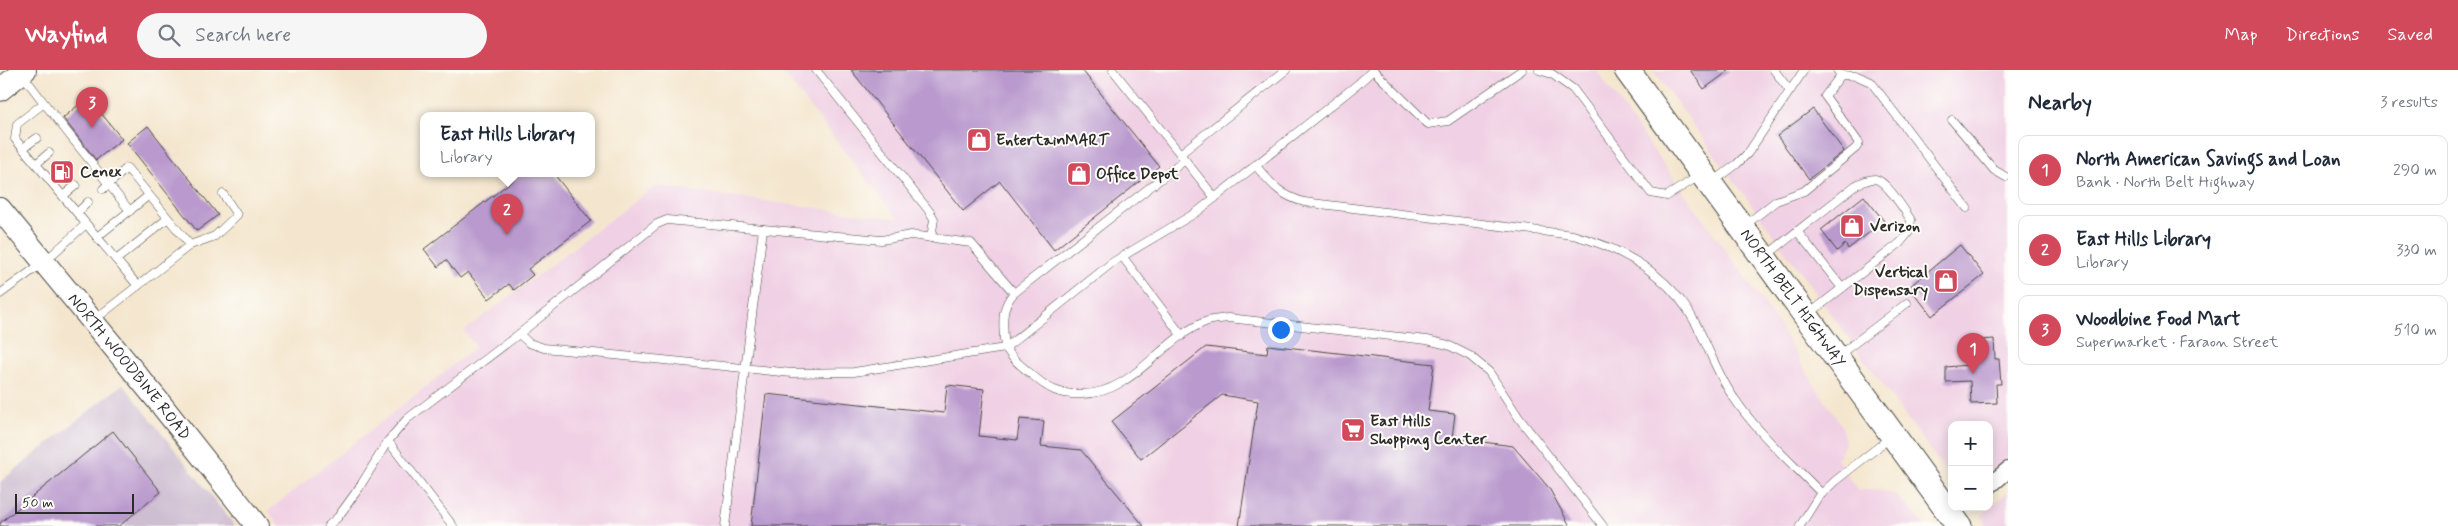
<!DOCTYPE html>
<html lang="en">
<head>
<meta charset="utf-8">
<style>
	:root { --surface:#fff; --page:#f6f6f7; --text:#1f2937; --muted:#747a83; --line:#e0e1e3; --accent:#d1495b }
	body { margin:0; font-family:Mynerve,sans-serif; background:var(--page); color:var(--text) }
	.controls { position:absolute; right:15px; bottom:15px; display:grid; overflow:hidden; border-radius:10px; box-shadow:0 2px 12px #0003 }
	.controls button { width:45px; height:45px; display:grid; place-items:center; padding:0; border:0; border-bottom:1px solid var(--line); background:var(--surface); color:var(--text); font:25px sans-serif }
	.scale { position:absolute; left:15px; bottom:12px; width:119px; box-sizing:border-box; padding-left:5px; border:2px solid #2b2b2b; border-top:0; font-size:14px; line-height:18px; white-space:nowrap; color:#2b2b2b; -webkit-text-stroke:4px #fdfcf7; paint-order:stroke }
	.you { position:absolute; left:1280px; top:259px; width:18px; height:18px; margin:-12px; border:4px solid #fff; border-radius:50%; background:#1a73e8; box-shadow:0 0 0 8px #1a73e833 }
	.badge { display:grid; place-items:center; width:32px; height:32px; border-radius:50%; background:var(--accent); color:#fff; font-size:16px; font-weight:700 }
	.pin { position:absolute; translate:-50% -41px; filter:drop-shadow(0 1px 2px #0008) }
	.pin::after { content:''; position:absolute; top:26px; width:18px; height:15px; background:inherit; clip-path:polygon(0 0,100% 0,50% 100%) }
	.popup { position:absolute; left:420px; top:42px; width:175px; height:65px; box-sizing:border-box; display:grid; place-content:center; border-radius:10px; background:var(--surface); filter:drop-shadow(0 1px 4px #0005); font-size:16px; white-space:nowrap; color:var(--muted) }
	.popup b { font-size:19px; color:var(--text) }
	.popup::after { content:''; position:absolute; left:50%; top:100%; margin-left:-10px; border:10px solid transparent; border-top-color:var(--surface) }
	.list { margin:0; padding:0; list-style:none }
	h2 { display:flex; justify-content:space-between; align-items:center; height:65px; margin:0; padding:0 20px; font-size:21px }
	h2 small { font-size:16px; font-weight:400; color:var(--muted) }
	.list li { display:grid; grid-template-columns:32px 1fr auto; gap:15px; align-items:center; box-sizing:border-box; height:70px; margin:0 10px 10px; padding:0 10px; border:1px solid var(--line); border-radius:10px }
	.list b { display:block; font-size:19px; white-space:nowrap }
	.list p { margin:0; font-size:16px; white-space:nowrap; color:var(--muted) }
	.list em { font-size:16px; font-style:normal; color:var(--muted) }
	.icon { flex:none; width:28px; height:28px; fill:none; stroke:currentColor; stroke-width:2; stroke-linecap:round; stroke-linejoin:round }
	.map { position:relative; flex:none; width:2008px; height:456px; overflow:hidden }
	header { display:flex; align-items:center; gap:30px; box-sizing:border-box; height:70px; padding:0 25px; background:var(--accent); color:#fff }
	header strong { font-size:24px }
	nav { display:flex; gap:28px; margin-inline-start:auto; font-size:18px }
	.search { width:350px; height:45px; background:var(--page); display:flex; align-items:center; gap:12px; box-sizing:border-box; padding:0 18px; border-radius:28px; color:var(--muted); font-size:19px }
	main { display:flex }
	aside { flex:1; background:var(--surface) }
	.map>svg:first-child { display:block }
</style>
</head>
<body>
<header>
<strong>Wayfind</strong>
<div class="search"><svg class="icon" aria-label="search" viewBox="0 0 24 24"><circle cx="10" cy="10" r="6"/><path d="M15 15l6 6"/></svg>Search here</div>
<nav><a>Map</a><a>Directions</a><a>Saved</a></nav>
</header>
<main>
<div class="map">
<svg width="2008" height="456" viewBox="0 0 2008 456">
	<rect width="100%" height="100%" fill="#fdfcf7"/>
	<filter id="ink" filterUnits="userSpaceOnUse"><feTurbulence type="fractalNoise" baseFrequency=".02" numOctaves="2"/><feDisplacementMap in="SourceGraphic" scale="10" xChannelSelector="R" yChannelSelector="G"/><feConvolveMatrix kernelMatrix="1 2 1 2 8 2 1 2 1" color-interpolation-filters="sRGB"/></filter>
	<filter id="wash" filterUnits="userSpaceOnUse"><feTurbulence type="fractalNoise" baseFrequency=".0096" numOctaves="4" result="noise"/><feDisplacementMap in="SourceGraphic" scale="20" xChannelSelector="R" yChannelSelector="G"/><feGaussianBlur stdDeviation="1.12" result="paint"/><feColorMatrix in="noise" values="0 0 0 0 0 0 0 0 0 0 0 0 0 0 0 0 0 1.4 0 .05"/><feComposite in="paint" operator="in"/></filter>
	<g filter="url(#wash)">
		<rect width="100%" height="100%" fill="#f4e6ce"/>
		<g fill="#f0d0e4">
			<path d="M781 0H1596L1775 249 1805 300 1842 356 1845 374 1837 389 1857 420H1878L1896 425 1926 456H280L268 441 476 277 464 261 655 116 898 149Z"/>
			<path d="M1653 0H2008V388L1989 403V355H1952V410Z"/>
			<path d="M2008 422V456H1986L1982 445Z"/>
		</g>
		<path fill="#cebed1" d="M123 314 235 456H0V412Z"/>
		<g id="blocks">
			<g fill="#ba9ace">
				<path d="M851 0H1082L1159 96 1054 180 1000 111 963 141Z"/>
				<path d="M1690 0H1730L1704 19Z"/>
				<path d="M88 27 122 69 96 90 63 48Z"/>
				<path d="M1813 39 1844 81 1809 109 1777 66Z"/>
				<path d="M148 56 218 145 197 161 127 73Z"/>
				<path d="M521 104H554L591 151 528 199 533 205 514 220 509 214 489 229 468 202 460 208 446 190 438 197 424 179Z"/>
				<path d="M1864 126 1884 151 1848 179 1845 174 1837 181 1821 160Z"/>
				<path d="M1960 175 1984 205 1932 246 1909 217Z"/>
				<path d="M1994 269 1995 289H1999L2001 314H1996L1997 333 1971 334 1970 311 1946 312V297L1968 295 1966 271Z"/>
				<path d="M1268 275 1434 294 1428 341 1455 344 1452 368 1513 376 1549 418 1570 456H1239L1258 331 1222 325 1141 389 1111 352 1206 277 1267 284Z"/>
				<path d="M947 315 984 319 979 366 1017 370 1020 349 1044 351 1041 376 1081 380 1144 456H751L766 324 944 343Z"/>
				<path d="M113 361 161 422 119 456H0V453Z"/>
			</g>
		</g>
	</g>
	<g filter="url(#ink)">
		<use href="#blocks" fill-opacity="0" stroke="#494743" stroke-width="1"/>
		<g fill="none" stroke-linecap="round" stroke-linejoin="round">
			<defs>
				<g id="lane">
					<path d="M816 0 930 142 934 149 931 168"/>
					<path d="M1373 0 1428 54 1448 51 1522 0"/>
					<path d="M1539 0 1552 4 1573 19 1651 123 1667 126 1699 106"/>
					<path d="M1774 0 1790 21"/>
					<path d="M1837 0 1841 5 1857 6 1871 12 1967 138"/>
					<path d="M22 4 44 33 17 54 15 69 77 143"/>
					<path d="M44 33 130 141"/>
					<path d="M1952 50 1994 100 2006 107"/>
					<path d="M23 78 37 68"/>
					<path d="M1180 84 1286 0"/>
					<path d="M1185 90 1215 128"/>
					<path d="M36 94 49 83"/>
					<path d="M1255 95C1272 114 1279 125 1304 132L1573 165C1624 179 1671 206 1696 254 1709 278 1718 306 1734 328 1758 364 1792 393 1822 424"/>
					<path d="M50 111 64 100"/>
					<path d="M1713 112 1737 94 1748 83 1804 0"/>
					<path d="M63 126 76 115"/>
					<path d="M88 132 77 143 138 216"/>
					<path d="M1744 156 1776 131 1804 121 1856 78 1859 73 1825 26 1841 5"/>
					<path d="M1797 161 1842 218"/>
					<path d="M97 167 148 126"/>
					<path d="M190 175 215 166 237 145 223 124"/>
					<path d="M1767 185 1856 115C1862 112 1868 109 1875 109 1887 111 1904 140 1911 150L1909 162 1900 173 1809 244"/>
					<path d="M1122 186 1182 266"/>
					<path d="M116 190 167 149"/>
					<path d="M1014 223 1185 90 1113 0"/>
					<path d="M0 224 44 192 86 154"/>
					<path d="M94 250 190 175 127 98 103 119"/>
					<path d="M519 264 657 154 667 150 881 170 911 165 971 173 1014 223C1001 237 1003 251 1004 269 1005 284 1020 295 1031 304 1048 319 1059 325 1082 324 1133 324 1161 269 1205 252 1212 249 1221 249 1228 248L1427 270 1448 275 1470 286 1489 302 1519 348 1603 456"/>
					<path d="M1839 285 1907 233"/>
					<path d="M388 371 453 456"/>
					<path d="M328 456 338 447 359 418 388 371 407 349 519 264 529 273 544 278 792 303 854 302 1005 278 1113 192 1197 142 1358 14 1373 0"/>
					<path d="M725 456 763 159"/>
					<path d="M1800 456 1818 427 1835 411 1891 367"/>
				</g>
				<path id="street" d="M1989 416 2008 400"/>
				<g id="secondary">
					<path d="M0 20 25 0"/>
					<path id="s1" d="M0 139 159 332 257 456"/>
				</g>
				<g id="primary">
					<path id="s2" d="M1627 0 1959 456"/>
				</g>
			</defs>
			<use href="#lane" stroke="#494743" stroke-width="9"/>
			<use href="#street" stroke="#494743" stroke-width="18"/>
			<use href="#secondary" stroke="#494743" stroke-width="24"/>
			<use href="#primary" stroke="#494743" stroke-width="27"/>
			<use href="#lane" stroke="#fff" stroke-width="8"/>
			<use href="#street" stroke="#fff" stroke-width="16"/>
			<use href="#secondary" stroke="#fff" stroke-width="22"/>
			<use href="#primary" stroke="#fff" stroke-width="25"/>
		</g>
	</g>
	<defs>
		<symbol id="shop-square" viewBox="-11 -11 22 22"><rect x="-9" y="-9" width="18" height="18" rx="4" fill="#d1495b" stroke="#fdfcf7"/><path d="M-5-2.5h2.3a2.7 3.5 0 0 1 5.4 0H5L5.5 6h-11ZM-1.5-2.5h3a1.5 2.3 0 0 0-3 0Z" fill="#fff"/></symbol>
		<symbol id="fuel-square" viewBox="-11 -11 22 22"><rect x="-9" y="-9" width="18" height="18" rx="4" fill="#d1495b" stroke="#fdfcf7"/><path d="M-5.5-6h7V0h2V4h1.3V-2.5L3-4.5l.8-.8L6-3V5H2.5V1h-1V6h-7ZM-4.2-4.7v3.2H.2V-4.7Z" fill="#fff"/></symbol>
		<symbol id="supermarket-square" viewBox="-11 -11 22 22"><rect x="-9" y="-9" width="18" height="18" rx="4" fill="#d1495b" stroke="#fdfcf7"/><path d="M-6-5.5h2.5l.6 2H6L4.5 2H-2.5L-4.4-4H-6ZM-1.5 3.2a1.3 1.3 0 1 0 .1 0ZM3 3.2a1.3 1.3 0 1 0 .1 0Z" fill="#fff"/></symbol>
	</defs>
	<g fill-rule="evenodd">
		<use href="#shop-square" x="965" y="56" width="28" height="28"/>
		<use href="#fuel-square" x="48" y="88" width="28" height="28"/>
		<use href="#shop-square" x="1065" y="90" width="28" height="28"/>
		<use href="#shop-square" x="1838" y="142" width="28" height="28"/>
		<use href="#shop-square" x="1932" y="197" width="28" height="28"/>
		<use href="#supermarket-square" x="1339" y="346" width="28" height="28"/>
	</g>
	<g text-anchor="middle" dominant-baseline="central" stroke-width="4" stroke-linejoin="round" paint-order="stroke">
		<g font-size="16" font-weight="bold" fill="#2b2b2b" stroke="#fdfcf7" text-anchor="start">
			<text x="996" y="70">EntertainMART</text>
			<text x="80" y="102">Cenex</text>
			<text x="1096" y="104">Office Depot</text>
			<text x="1870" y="156">Verizon</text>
			<text x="1928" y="202" text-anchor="end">Vertical<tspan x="1928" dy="18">Dispensary</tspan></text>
			<text x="1370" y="351">East Hills<tspan x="1370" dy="18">Shopping Center</tspan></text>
		</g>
		<g font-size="16" fill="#2b2b2b" stroke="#fdfcf7">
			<text stroke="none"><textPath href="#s2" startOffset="282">NORTH BELT HIGHWAY</textPath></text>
			<text stroke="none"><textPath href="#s1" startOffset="204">NORTH WOODBINE ROAD</textPath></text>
		</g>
	</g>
</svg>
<div class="controls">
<button>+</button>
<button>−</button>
</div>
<div class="scale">50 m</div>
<div class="you"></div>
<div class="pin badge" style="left:1973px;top:304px">1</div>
<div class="pin badge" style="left:507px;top:165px">2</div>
<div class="popup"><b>East Hills Library</b>Library</div>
<div class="pin badge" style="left:92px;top:58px">3</div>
</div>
<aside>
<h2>Nearby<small>3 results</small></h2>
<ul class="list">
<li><span class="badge">1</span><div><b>North American Savings and Loan</b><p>Bank · North Belt Highway</p></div><em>290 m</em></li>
<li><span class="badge">2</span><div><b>East Hills Library</b><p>Library</p></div><em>330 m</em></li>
<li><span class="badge">3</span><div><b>Woodbine Food Mart</b><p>Supermarket · Faraon Street</p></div><em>510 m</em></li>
</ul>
</aside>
</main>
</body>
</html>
